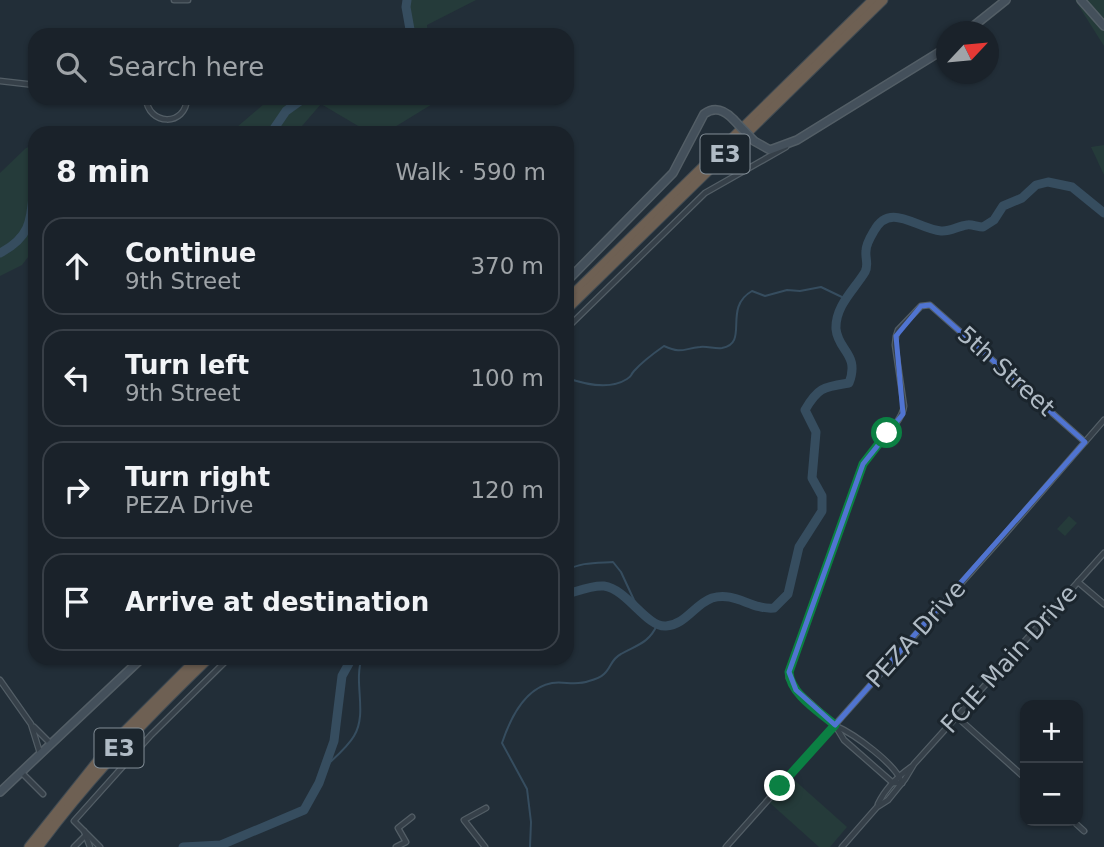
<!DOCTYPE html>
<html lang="en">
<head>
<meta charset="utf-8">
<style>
	:root { --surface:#1a222a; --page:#272f36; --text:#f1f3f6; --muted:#9fa4a8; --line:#383f47 }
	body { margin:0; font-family:"DejaVu Sans",sans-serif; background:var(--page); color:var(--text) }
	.controls { position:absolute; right:21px; bottom:21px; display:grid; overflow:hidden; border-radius:14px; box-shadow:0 2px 5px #0004 }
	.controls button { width:63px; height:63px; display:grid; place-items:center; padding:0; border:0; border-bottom:2px solid var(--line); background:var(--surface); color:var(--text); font:35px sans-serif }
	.compass { position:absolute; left:936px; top:21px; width:63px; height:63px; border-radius:50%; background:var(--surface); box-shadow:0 2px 5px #0004; rotate:64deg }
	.stop { position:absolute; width:21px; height:21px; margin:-16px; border:5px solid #0b8043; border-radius:50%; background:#fff }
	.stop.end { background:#0b8043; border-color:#fff; box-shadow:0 2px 7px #0008 }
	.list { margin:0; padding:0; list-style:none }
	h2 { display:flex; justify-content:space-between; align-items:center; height:91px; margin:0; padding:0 28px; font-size:30px }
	h2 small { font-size:23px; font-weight:400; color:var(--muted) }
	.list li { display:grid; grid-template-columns:46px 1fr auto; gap:21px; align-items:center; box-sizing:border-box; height:98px; margin:0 14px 14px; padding:0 14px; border:2px solid var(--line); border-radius:21px }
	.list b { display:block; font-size:26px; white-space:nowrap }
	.list p { margin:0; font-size:23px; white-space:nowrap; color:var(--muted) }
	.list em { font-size:23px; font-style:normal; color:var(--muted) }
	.icon { flex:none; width:38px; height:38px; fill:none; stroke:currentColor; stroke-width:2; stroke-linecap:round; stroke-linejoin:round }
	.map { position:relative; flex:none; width:1104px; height:847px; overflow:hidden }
	.search { position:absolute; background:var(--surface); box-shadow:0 2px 5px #0004; left:28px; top:28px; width:546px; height:77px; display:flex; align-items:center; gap:18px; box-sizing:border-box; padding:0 24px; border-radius:21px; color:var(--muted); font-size:26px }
	.panel { position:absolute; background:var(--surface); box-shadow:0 2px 5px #0004; left:28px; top:126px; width:546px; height:539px; border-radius:21px }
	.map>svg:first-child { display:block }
</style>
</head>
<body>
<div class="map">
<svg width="1104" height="847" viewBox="0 0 1104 847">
	<rect width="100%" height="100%" fill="#222e38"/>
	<g fill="#253b3a">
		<path d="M407 0H476L427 25 428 35H411L405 19Z"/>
		<path d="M1075 0H1104V46Z"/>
		<path d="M271 98H434V103L385 133H370L321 104 296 133H230Z"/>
		<path d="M35 145V248L22 265 0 276V173L26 148Z"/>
		<path d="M1104 145V175L1091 147Z"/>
		<path d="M1069 516 1077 523 1065 536 1057 529Z"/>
		<path d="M792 778 847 827 830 847H819L770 803Z"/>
	</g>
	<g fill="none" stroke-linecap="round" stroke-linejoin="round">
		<g stroke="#364d5f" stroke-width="2">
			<path d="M567 378C584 384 610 390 627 379 633 375 629 377 634 371 642 362 654 353 664 346 682 354 682 349 700 347 707 346 715 349 722 348 750 343 722 308 752 291L765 296 787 290 800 291 821 287 846 299"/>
			<path d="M567 571C578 562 598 563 613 562L621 572 634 600 643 613"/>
			<path d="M323 769C333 759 347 748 354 736 368 713 353 682 362 658"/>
			<path d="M530 847 531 822 527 789 502 743C510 719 524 688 552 683 564 681 576 686 589 681 593 680 601 677 604 674 611 668 611 659 621 654 637 645 649 643 657 625"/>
		</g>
		<g stroke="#364d5f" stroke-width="9">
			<path d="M407 0 406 7 411 35"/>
			<path d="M271 133 286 111 304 98"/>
			<path d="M0 253C37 234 30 211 35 176"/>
			<path d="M567 594C578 591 592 585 604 586 627 589 647 628 666 626 685 625 695 604 712 598 735 591 751 610 774 608L788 594 799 547 822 511V496L812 478 816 432 805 410C818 387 824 387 849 383 860 354 838 351 836 329 835 306 854 290 865 272 869 265 865 258 866 251 866 244 871 236 874 231 890 201 917 229 941 231 950 232 958 226 967 225 971 224 978 227 983 227L994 220 1003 206 1022 198 1036 185 1048 182 1072 187 1104 213"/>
			<path d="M183 847 221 845 304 810 319 783 334 741 342 676 352 658"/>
		</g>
		<defs>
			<g id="street">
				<path d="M174 0H188"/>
				<path d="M0 81 35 85"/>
				<path d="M146 98C148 126 186 127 187 98"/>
				<path d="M567 328 705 193 786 147"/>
				<path d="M1078 582 1104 604"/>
				<path d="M0 680 31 724 40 753"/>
				<path d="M957 717 1025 778"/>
				<path d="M836 726C854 734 896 764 902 783"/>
				<path d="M34 727 50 743"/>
				<path d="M21 772 43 794"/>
				<path d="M902 783H893L844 740 835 725 796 690 789 678V672L863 464C873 447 902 424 904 406L895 345 896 336 898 330 921 306 930 305 1085 442"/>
				<path d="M878 804C885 789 897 777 911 767"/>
				<path d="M1073 821 1084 831"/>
				<path d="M84 831 90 847"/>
				<path d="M74 847 85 836"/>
				<path d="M100 847 74 821 151 735 229 658"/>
				<path d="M396 847 406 842 398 828 412 817"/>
				<path d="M485 847 464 820 486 808"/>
				<path d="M726 847 1006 533 1104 420"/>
				<path d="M842 847 877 807 888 800 905 779 914 764 1104 553"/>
			</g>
			<g id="secondary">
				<path d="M1081 0 1104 26"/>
				<path d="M966 32 1006 0"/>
				<path d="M754 141 770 150 797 140 946 48"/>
				<path d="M567 281 673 173 704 114C715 106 724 110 733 119"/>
				<path d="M0 792 142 658"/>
			</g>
			<g id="highway">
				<path d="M567 300 873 0"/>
				<path d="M567 309 883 0"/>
				<path d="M29 847 108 748 198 658"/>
				<path d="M38 847C89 778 147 718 209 658"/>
			</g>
		</defs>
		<use href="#street" stroke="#535e66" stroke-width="7"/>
		<use href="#secondary" stroke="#535e66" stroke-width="10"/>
		<use href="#highway" stroke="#404b53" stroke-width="11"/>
		<use href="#street" stroke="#364049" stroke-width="4.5"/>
		<use href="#secondary" stroke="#44505b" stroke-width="7"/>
		<use href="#highway" stroke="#6e6053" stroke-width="9"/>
		<defs>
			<path id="secondary-bridge" d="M733 119 754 141"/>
		</defs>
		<use href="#secondary-bridge" stroke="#535e66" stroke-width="10" stroke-linecap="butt"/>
		<use href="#secondary-bridge" stroke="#44505b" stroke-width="7"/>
	</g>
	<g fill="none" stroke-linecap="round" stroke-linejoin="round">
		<path stroke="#0b8043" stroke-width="9" d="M780 786 835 725C820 712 790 694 789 672L863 464 887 433"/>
	</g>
	<path fill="none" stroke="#5074d1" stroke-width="5" stroke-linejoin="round" d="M930 305 1085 442 835 725 796 690 789 672 863 464 903 414 896 336 921 306Z"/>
	<g text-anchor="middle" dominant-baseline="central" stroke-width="6" stroke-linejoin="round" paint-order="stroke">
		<g fill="#1b252d" stroke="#838e97" stroke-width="2">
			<rect x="700.5" y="134.5" width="49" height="39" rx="5"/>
			<rect x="94.5" y="728.5" width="49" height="39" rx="5"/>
		</g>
		<g font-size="23" font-weight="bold" fill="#b0bbc5">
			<text x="725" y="154">E3</text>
			<text x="119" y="748">E3</text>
		</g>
		<g font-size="24" fill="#b0bbc5" stroke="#1b252d">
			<text transform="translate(1006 371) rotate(42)">5th Street</text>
			<text transform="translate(916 634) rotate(-48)">PEZA Drive</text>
			<text transform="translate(1009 659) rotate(-48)">FCIE Main Drive</text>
		</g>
	</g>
</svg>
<div class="controls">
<button>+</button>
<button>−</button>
</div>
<svg class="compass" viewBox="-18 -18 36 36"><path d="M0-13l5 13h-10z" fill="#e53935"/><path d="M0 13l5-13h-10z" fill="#9fa4a8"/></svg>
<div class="stop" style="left:887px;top:433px"></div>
<div class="stop end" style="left:780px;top:786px"></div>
<div class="search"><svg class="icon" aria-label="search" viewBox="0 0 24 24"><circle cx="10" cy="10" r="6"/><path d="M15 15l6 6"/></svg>Search here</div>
<section class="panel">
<h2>8 min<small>Walk · 590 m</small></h2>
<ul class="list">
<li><svg class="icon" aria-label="ahead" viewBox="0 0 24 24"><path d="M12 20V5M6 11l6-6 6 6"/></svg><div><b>Continue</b><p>9th Street</p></div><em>370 m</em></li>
<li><svg class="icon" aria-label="left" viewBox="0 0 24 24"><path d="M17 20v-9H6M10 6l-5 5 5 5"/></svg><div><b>Turn left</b><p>9th Street</p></div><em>100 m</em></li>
<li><svg class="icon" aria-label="right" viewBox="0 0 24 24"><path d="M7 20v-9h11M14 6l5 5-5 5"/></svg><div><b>Turn right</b><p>PEZA Drive</p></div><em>120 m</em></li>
<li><svg class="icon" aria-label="arrive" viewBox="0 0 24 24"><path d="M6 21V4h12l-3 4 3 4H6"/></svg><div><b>Arrive at destination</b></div></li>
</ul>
</section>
</div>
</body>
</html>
